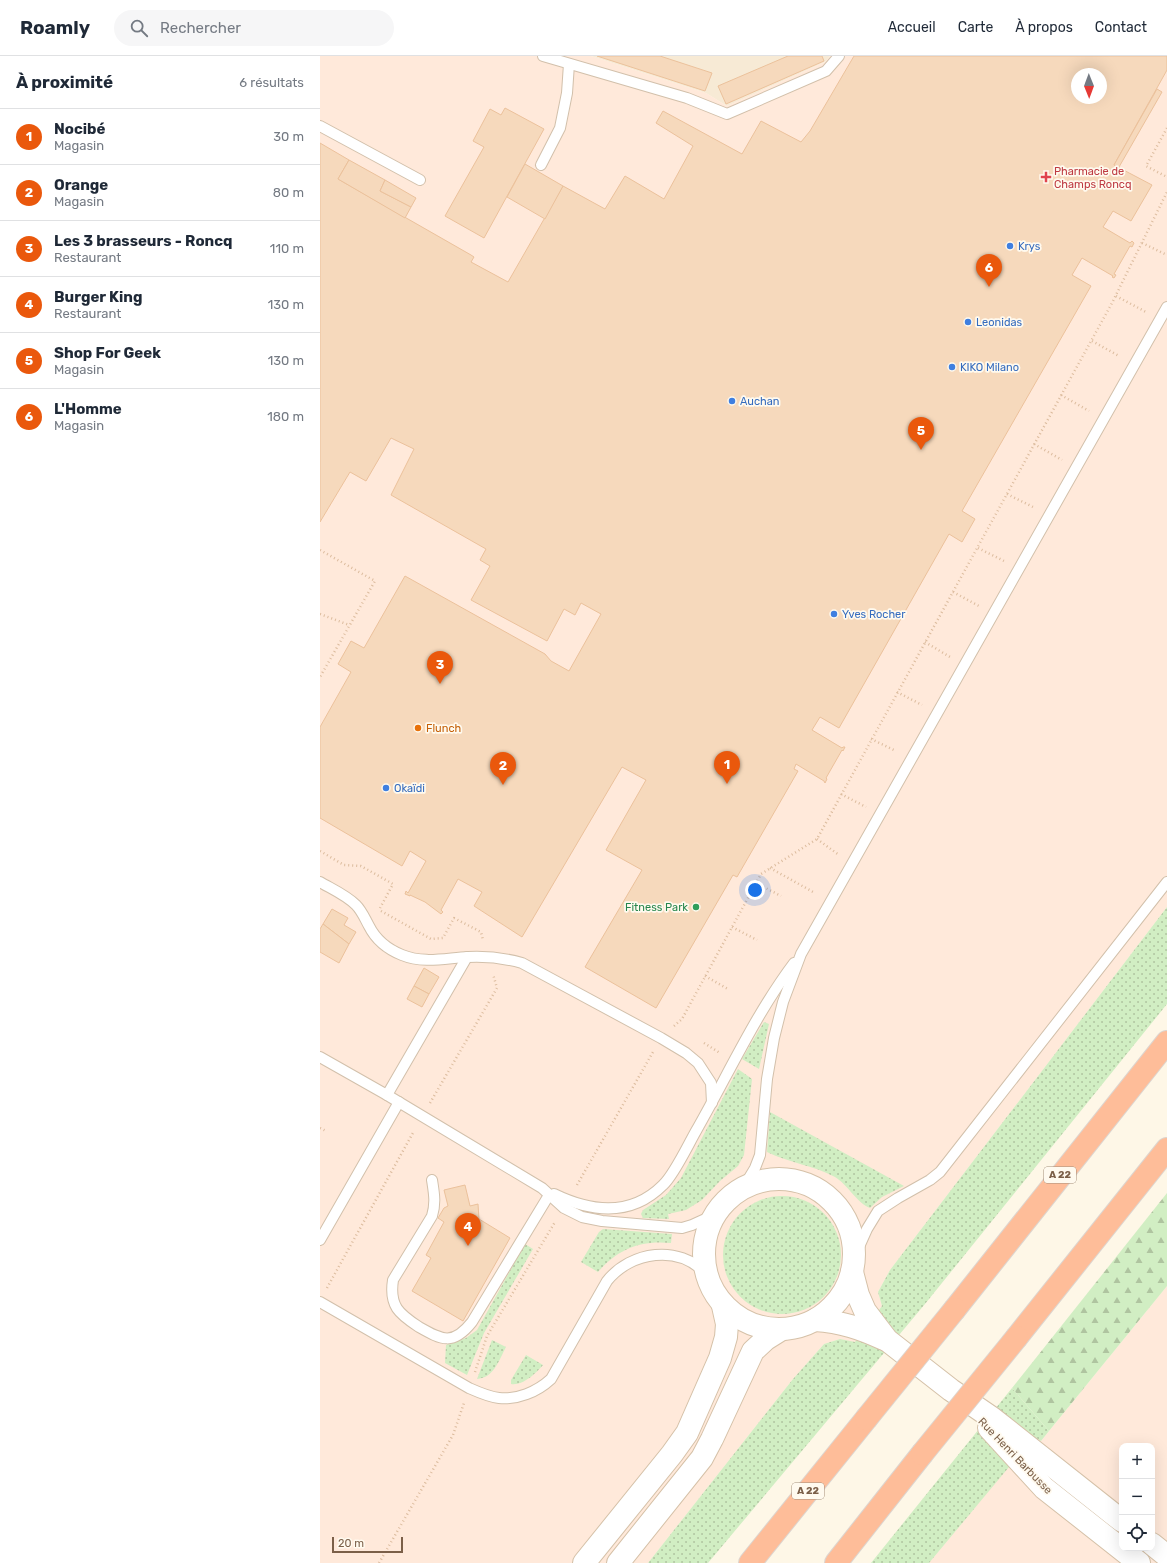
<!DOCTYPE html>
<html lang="fr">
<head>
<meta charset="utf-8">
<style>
	:root { --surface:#fff; --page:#f6f6f7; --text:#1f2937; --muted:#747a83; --line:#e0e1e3; --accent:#ea580c }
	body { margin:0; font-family:Rubik,sans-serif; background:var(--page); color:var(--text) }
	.controls { position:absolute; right:12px; bottom:12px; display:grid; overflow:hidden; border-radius:8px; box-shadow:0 4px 16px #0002 }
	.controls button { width:36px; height:36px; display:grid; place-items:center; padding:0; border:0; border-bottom:1px solid var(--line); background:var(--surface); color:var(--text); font:20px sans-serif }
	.compass { position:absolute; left:751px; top:12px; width:36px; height:36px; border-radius:50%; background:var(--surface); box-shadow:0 4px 16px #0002; rotate:179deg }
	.scale { position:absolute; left:12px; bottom:10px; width:71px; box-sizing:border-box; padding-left:4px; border:2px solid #7b5f48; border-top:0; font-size:11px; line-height:14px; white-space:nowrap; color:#7b5f48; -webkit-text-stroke:3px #fffaef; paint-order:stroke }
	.you { position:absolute; left:435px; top:834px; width:14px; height:14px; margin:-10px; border:3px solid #fff; border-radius:50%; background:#1a73e8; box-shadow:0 0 0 6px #1a73e833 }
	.badge { display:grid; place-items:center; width:26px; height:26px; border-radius:50%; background:var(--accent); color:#fff; font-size:13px; font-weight:700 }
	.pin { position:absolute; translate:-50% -33px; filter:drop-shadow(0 1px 2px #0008) }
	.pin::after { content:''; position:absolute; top:21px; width:14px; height:12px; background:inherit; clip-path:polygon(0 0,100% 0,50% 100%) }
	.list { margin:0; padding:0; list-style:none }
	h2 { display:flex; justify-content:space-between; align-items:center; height:52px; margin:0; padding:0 16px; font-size:17px }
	h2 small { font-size:13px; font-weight:400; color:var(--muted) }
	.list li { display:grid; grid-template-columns:26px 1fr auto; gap:12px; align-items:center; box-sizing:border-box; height:56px; padding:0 16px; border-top:1px solid var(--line) }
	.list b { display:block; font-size:15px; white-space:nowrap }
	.list p { margin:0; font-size:13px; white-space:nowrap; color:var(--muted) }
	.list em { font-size:13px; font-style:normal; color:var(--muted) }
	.icon { flex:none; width:22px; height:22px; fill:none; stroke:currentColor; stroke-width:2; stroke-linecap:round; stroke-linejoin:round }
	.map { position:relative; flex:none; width:847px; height:1507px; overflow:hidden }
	header { display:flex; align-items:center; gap:24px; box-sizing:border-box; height:56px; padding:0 20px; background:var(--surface); border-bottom:1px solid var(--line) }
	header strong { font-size:19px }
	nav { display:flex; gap:22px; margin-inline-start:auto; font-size:14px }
	.search { width:280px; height:36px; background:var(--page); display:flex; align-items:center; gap:10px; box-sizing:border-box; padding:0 14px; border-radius:22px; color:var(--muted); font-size:15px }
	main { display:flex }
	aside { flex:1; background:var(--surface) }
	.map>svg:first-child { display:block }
</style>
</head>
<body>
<header>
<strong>Roamly</strong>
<div class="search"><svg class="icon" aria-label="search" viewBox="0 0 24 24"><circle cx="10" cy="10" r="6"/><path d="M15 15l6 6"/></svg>Rechercher</div>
<nav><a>Accueil</a><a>Carte</a><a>À propos</a><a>Contact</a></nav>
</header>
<main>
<aside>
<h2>À proximité<small>6 résultats</small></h2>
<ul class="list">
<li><span class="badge">1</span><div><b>Nocibé</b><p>Magasin</p></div><em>30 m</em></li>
<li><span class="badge">2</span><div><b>Orange</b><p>Magasin</p></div><em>80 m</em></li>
<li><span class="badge">3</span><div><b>Les 3 brasseurs - Roncq</b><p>Restaurant</p></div><em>110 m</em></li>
<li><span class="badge">4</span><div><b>Burger King</b><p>Restaurant</p></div><em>130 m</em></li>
<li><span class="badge">5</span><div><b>Shop For Geek</b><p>Magasin</p></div><em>130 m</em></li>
<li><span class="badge">6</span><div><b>L'Homme</b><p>Magasin</p></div><em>180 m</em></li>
</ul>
</aside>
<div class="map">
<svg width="847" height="1507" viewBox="0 0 847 1507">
	<defs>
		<pattern id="grass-dots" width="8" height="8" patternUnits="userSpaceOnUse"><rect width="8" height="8" fill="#d1eec3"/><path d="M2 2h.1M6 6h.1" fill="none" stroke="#afc4a0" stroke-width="1.8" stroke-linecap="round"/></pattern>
		<pattern id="forest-firs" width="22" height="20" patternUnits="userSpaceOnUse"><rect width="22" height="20" fill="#d1eec3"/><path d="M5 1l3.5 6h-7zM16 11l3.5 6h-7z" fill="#afc4a0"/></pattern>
	</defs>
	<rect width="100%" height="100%" fill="#fef7e7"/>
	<path fill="#f7ead5" d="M271 0H510L505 6 407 50 386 37Z"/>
	<g fill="#ffe9da" fill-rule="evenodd">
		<path d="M0 0H271L386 37 407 50 505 6 510 0H847V851L570 1214 558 1236 562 1250 535 1287 520 1283 504 1288 473 1323 328 1507H0ZM757 18H781V42H757Z"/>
		<path d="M847 1230V1507H609L714 1380 721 1385ZM802 1390H832V1492H802Z"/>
	</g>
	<g fill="url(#grass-dots)">
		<path d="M847 851V948L605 1248 388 1507H328L473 1323 504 1288 520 1283 535 1286 562 1250 558 1236 570 1214Z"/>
		<path d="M444 966 449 968 439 1013 422 1003Z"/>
		<path d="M418 1013 432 1023 424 1099 418 1110 400 1125 382 1144 366 1154 348 1158 349 1163 323 1162 321 1158 323 1154 346 1139 361 1122Z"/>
		<path d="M450 1056 584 1130 562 1141 550 1152C538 1148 527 1128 515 1121 493 1109 469 1107 447 1096Z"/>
		<circle cx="462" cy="1199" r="59"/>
		<path d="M283 1173 352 1178 351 1187C320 1184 298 1193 278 1216L261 1206 279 1176Z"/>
		<path d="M205 1188 213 1193 164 1277 147 1319 125 1307 126 1289 146 1282 157 1274Z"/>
		<path d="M172 1284 186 1291C179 1304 174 1322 157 1323Z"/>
		<path d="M206 1299 223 1309C216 1317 203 1330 191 1328V1324Z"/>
		<path d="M692 1332 729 1375 721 1385 714 1381 609 1507H551Z"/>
	</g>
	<path fill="url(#forest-firs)" d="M847 1137V1230L729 1375 692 1332Z"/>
	<g fill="#f6d9bc" stroke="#ebc19b" fill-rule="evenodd">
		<path d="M277 0H340L392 17 385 35Z"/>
		<path d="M468 0H502L504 5 406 48 398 30Z"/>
		<path d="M534 0H847V14L794 109 832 129 811 165 793 155 783 171 810 187 812 185 814 187 812 191 810 190 794 218 796 219 794 222 792 221 793 220 762 202 752 219 771 230 642 455 655 463 642 486 629 478 519 672 500 661 492 674 522 692 523 691H525L523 695 522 694 506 722 507 723 505 727 504 725 476 708 474 713 478 715 417 821 413 819 336 952 265 911 322 814 286 794 326 724 302 711 202 881 154 850 162 836 138 823 121 854 123 856 121 858 105 846 90 839V840L85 838 86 835 88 837 106 805 90 795 82 810 0 762V671L31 616 18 608 31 585 44 592 85 520 225 598 231 605 249 615 281 558 261 547 255 559 244 553 227 585 151 544 170 510 160 504 166 493 71 439 94 393 71 382 46 425 30 416 0 466V87L29 104 18 123 151 199 154 201 151 206 188 226 243 130 285 153 305 120 344 143 373 90 336 67 343 55 422 98 441 65 481 86 490 75ZM757 18H781V42H757Z"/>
		<path d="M837 33 842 36 799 111 794 109Z"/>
		<path d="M185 52 224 73 164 182 125 160 164 91 153 85 170 53 181 59Z"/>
		<path d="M29 104 65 124 60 135 91 151 85 162 18 123Z"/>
		<path d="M205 108 243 130 225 163 187 141Z"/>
		<path d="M65 124 96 142 91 151 60 135Z"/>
		<path d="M12 853 28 862 24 869 36 876 29 888 3 868Z"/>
		<path d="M3 868 29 888 19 907 0 896V873Z"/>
		<path d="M104 912 119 921 109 938 94 930Z"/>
		<path d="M94 930 109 938 102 951 87 943Z"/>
		<path d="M145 1129 150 1150 158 1148 159 1163 190 1182 143 1265 92 1235 111 1202 106 1199 124 1166 118 1162 124 1152 128 1150 124 1134Z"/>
	</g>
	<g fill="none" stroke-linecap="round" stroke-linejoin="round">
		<defs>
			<g id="lane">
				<path d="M223 0 367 42 407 58 506 15 519 0"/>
				<path d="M0 70 100 124"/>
				<path d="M221 109 240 72 247 37 249 8"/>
				<path d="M0 826C12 833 26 839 36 849 42 855 45 863 49 870 56 884 67 893 82 899 104 908 126 902 148 901 167 900 184 902 202 907L341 982 366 997 378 1007 391 1027 392 1047"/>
				<path d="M0 1001 67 1039 222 1132 244 1152 262 1161 282 1165 362 1172 372 1169 394 1159"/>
				<path d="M67 1039 147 901"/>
				<path d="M112 1124C114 1137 116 1147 112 1160L73 1224C69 1250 79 1258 99 1271 122 1284 133 1290 152 1266L229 1139"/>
				<path d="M423 1132 435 1112 440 1099 447 1023 454 982 463 946 481 898 847 251"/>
				<path d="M234 1138C271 1156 311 1161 343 1129 354 1119 368 1089 376 1075 408 1019 435 959 474 907"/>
				<path d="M0 1184 79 1046"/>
				<path d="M534 1202 547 1173 558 1155 578 1142 610 1124 620 1116 847 826"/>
				<path d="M0 1246 149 1332C158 1336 169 1341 179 1342 197 1344 217 1336 231 1323L287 1225C311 1195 359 1188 386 1218"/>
			</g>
			<g id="secondary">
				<circle cx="459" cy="1198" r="75"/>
				<path d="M532 1216 538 1239 545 1255 567 1284 631 1334 672 1362 802 1465"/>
				<path d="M495 1264C522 1266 540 1272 564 1283"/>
				<path d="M669 1372 724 1432 819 1507"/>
				<path d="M832 1488 847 1500"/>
				<path d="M264 1507 352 1398 367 1377 400 1302 406 1281 407 1268 403 1250"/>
				<path d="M298 1507 382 1402 392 1383 433 1295 446 1283 462 1273"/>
			</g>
			<g id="highway">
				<path d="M635 1253 847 986"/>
				<path d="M697 1281 847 1093"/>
				<path d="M430 1507 546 1363"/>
				<path d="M516 1507 602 1398"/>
			</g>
		</defs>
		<use href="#lane" stroke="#d2c0ab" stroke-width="12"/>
		<use href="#secondary" stroke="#d5c1a8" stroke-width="24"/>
		<use href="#highway" stroke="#ddd5cf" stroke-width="24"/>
		<g stroke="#dcbc9e" stroke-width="2.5" stroke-dasharray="1 3" stroke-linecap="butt">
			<path d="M847 72 826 110 847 121"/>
			<path d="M822 187 847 199"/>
			<path d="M796 240 826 256"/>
			<path d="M772 285 799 300"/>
			<path d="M741 339 769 355"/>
			<path d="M714 388 742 404"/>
			<path d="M687 438 713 451"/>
			<path d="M658 492 684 505"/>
			<path d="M0 494 55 525 0 621"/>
			<path d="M633 536 659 550"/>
			<path d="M0 558 29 569"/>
			<path d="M605 586 630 601"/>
			<path d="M577 636 602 649"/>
			<path d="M551 683 576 695"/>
			<path d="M521 738 546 751"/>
			<path d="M497 783 519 799"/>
			<path d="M0 795 24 809 41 810 73 828 60 852"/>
			<path d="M450 812 495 837"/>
			<path d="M436 827 461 840"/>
			<path d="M61 855 111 883 123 882 134 862 161 876 163 884"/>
			<path d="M412 871 437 884"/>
			<path d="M385 920 408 933"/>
			<path d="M354 970 362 963 441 818 497 783 792 247 847 136"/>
			<path d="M384 987 400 997"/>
			<path d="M110 1047 177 932 173 918"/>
			<path d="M0 1072 6 1075"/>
			<path d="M257 1129 333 996"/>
			<path d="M7 1232 94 1075"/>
			<path d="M155 1316 167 1280 235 1166"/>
			<path d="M59 1507 133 1379 144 1347"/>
		</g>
		<use href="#lane" stroke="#fff" stroke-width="10"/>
		<use href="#secondary" stroke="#fff" stroke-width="22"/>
		<use href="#highway" stroke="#febd99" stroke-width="22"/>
		<defs>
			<g id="highway-bridge">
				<path d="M546 1363 635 1253"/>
				<path d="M602 1398 697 1281"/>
			</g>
		</defs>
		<use href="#highway-bridge" stroke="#ddd5cf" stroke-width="24" stroke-linecap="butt"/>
		<use href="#highway-bridge" stroke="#febd99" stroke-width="22"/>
	</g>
	<path fill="#e0444e" stroke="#fffaef" stroke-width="1.5" d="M724 115h4v4h4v4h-4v4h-4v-4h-4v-4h4z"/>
	<g fill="#3f7fe0" stroke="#fffaef" stroke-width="1.5">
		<circle cx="690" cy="190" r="4"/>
		<circle cx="648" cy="266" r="4"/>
		<circle cx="632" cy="311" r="4"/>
		<circle cx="412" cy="345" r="4"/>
		<circle cx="514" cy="558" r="4"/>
		<circle cx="66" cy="732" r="4"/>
	</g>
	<circle fill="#e8710a" stroke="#fffaef" stroke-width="1.5" cx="98" cy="672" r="4"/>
	<circle fill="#2e9e5b" stroke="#fffaef" stroke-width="1.5" cx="376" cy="851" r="4"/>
	<g text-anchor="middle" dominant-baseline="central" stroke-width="3.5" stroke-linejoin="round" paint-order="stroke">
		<g fill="#fffaef" stroke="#a38e7a" stroke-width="1">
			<rect x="724" y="1111" width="32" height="16" rx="3"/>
			<rect x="472" y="1427" width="32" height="16" rx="3"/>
		</g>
		<g font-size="10" font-weight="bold" fill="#7b5f48">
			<text x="740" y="1119">A 22</text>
			<text x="488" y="1435">A 22</text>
		</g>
		<g font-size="11" fill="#be3a42" stroke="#fffaef" text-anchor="start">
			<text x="734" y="115">Pharmacie de<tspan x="734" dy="13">Champs Roncq</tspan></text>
		</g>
		<g font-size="11" fill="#366cbe" stroke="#fffaef" text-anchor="start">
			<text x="698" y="190">Krys</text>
			<text x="656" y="266">Leonidas</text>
			<text x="640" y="311">KIKO Milano</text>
			<text x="420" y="345">Auchan</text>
			<text x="522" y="558">Yves Rocher</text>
			<text x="74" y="732">Okaïdi</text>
		</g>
		<g font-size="11" fill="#c56008" stroke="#fffaef" text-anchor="start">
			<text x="106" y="672">Flunch</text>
		</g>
		<g font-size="11" fill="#27864d" stroke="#fffaef" text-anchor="end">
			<text x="368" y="851">Fitness Park</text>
		</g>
		<g font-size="11" fill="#7b5f48" stroke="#fffaef">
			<text transform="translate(695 1400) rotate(46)">Rue Henri Barbusse</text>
		</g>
	</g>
</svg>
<div class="controls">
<button>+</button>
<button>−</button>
<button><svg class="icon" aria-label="locate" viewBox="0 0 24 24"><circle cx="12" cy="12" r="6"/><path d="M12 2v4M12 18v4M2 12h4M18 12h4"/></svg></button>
</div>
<svg class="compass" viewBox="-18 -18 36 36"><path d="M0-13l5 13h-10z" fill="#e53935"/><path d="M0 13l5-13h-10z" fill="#747a83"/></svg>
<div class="scale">20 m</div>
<div class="you"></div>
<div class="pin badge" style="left:407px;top:728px">1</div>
<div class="pin badge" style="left:183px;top:729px">2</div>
<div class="pin badge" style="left:120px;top:628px">3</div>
<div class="pin badge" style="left:148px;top:1190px">4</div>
<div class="pin badge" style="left:601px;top:394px">5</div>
<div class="pin badge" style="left:669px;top:231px">6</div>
</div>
</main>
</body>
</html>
